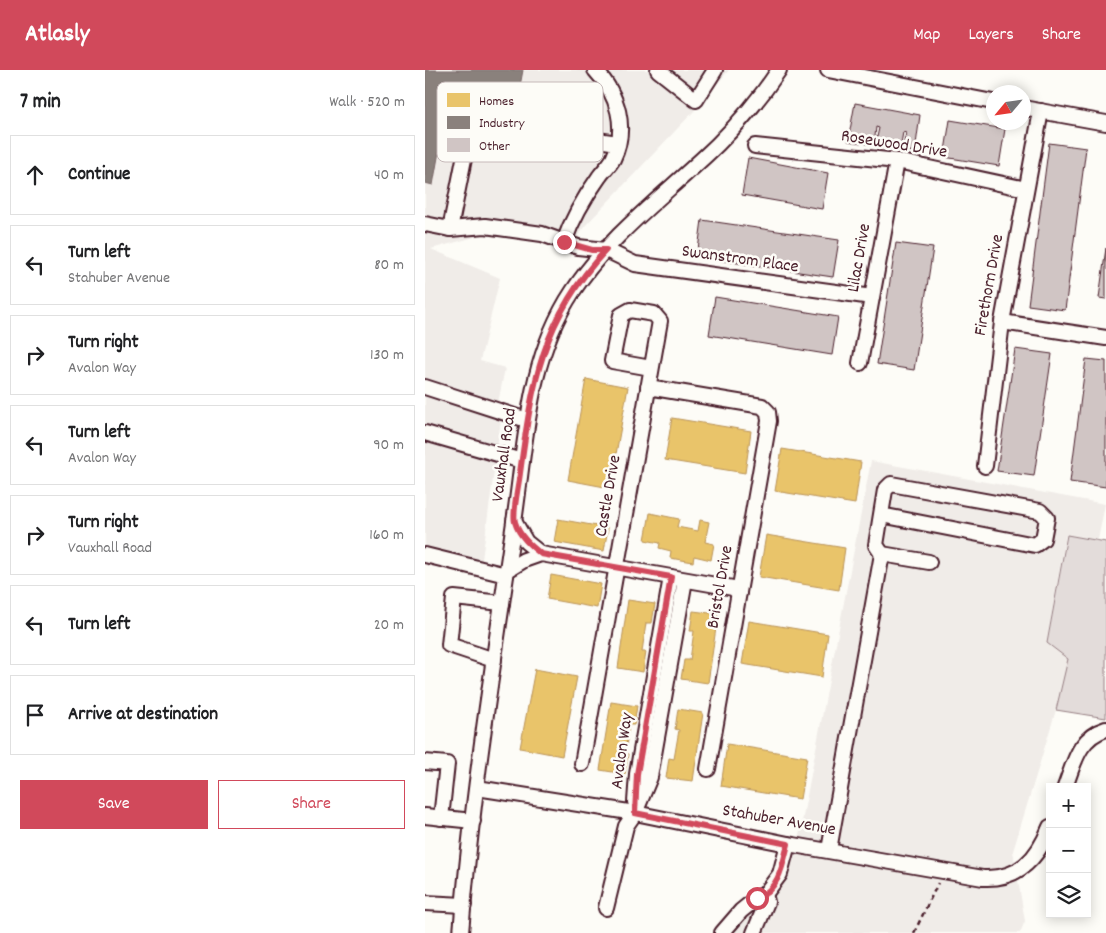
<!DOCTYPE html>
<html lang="en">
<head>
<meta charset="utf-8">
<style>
	:root { --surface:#fff; --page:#f2f2f2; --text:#202124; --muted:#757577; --line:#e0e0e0; --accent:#d1495b }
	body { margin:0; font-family:Dekko,sans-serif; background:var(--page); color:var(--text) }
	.controls { position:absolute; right:15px; bottom:15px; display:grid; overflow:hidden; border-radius:0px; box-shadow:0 2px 12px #0003 }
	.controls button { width:45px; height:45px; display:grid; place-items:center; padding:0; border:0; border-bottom:1px solid var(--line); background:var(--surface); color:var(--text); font:25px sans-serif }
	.compass { position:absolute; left:561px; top:15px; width:45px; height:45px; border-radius:50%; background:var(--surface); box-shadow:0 2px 12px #0003; rotate:241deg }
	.stop { position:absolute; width:15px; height:15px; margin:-11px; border:4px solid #d1495b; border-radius:50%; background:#fff }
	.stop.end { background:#d1495b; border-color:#fff; box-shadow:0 1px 5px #0008 }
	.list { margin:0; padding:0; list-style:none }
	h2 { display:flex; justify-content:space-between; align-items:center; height:65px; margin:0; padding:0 20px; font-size:21px }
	h2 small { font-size:16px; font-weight:400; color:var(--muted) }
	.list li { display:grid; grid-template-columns:32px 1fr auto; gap:15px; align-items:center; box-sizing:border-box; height:80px; margin:0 10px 10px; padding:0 10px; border:1px solid var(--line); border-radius:0px }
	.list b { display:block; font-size:19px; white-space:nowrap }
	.list p { margin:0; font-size:16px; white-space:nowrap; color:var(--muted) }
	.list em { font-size:16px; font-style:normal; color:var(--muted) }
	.actions { display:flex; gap:10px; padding:15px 20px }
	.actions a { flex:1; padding:11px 0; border:1px solid var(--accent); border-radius:0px; text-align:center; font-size:18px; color:var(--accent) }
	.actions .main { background:var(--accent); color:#fff }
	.icon { flex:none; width:28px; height:28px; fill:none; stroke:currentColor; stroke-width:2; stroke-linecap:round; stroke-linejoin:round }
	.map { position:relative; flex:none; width:681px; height:863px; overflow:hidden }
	header { display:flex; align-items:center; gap:30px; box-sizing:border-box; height:70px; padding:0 25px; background:var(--accent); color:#fff }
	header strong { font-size:24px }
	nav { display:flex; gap:28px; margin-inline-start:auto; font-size:18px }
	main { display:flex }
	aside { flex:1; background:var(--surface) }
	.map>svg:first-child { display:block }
</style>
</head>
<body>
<header>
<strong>Atlasly</strong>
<nav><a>Map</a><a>Layers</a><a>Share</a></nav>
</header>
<main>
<aside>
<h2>7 min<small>Walk · 520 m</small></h2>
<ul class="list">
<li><svg class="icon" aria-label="ahead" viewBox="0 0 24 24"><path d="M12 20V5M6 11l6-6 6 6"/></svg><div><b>Continue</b></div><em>40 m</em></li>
<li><svg class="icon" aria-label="left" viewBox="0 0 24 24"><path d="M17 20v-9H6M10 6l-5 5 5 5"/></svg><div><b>Turn left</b><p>Stahuber Avenue</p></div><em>80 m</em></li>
<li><svg class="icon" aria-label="right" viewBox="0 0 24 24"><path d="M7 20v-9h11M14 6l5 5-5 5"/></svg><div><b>Turn right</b><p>Avalon Way</p></div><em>130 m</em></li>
<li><svg class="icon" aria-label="left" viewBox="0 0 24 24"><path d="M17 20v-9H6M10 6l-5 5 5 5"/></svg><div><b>Turn left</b><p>Avalon Way</p></div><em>90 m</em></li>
<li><svg class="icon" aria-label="right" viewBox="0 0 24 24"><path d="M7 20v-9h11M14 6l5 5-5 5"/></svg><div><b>Turn right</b><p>Vauxhall Road</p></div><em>160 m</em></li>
<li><svg class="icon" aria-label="left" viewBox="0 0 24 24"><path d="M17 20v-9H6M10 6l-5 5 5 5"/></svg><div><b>Turn left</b></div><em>20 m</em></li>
<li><svg class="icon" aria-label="arrive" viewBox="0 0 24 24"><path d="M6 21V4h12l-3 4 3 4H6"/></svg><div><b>Arrive at destination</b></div></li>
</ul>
<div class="actions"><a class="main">Save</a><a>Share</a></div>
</aside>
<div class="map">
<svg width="681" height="863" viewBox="0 0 681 863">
	<rect width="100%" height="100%" fill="#fdfcf7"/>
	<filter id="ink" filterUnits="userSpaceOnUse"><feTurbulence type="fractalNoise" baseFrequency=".02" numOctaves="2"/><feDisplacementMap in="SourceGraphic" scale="10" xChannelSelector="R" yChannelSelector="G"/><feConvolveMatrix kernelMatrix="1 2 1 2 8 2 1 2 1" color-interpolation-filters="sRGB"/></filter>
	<g filter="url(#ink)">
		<g fill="#f0ece8">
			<path d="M0 0H304L270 40 159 157 148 173 79 159 6 179 75 208 55 291 80 298 73 333 78 335 56 497 0 484Z"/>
			<path d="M446 391 680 434 673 470 641 465 622 572 644 589 631 640 588 781 600 851 595 863H291L292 859 367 794 376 757Z"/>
		</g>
		<path fill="#e3dcda" stroke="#967e82" d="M642 465 681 472V648L631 640 643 589 622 573Z"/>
		<g fill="#e9c46a" stroke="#b99257">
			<path d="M161 309 203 317 185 418 143 410Z"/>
			<path d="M247 348 326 361 320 403 240 390Z"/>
			<path d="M357 379 436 392 430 434 350 421Z"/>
			<path d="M225 443 254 449 252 457 273 461 275 450 284 452 280 472 289 474 286 490 269 486 268 492 245 488 246 481 234 478 235 473 220 470Z"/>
			<path d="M133 449 183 458 179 481 129 472Z"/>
			<path d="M341 465 420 478 414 520 334 507Z"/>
			<path d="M126 505 176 514 172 538 122 529Z"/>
			<path d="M203 530 230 534 227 553H221L217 582H221L218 602 193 598Z"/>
			<path d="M268 541 293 544 283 613 256 609 259 590H265L269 561H265Z"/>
			<path d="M324 551 403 564 397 607 317 594Z"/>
			<path d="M110 599 152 607 137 686 95 678Z"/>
			<path d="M186 632 212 636 209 655H204L200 684H203L200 704 175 700Z"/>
			<path d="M253 639 278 643 268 711 241 708 244 688 249 689 254 660 250 659Z"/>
			<path d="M302 674 382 687 375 729 296 716Z"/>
		</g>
		<path fill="#8a817c" stroke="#776464" d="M0 0H98L90 43 23 31 8 115 0 113Z"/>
		<g fill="#d0c5c4" stroke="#4a1f2b">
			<path d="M430 33 495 45 490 82 477 80 481 63 478 62 475 80 450 76 454 58 451 57 449 75 423 71Z"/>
			<path d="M525 50 580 59 574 96 519 87Z"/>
			<path d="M624 73 661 78 640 240 603 235Z"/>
			<path d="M323 88 403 103 397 139 317 125Z"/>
			<path d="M277 150 414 170 408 207 272 187Z"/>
			<path d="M471 173 508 178 489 300 452 294Z"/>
			<path d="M681 178V229L674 228Z"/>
			<path d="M290 227 413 247 407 285 284 265Z"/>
			<path d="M590 279 627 284 609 406 572 401Z"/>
			<path d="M661 289 681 291V417L645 412Z"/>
		</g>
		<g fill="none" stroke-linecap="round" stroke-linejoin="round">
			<defs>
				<g id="minor">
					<path d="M233 0 271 30 290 0"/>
					<path d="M403 0 568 32"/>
					<path d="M598 38 681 53"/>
					<path d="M330 76 472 91 601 119"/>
					<path d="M0 154 25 159 60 156 117 164 153 177 181 180 210 194 447 227"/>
					<path d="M25 159 44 64 48 57 56 53 193 73"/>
					<path d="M139 172C147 149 159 128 174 107 178 101 184 96 188 89 203 58 193 24 170 0"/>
					<path d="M577 252 681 268"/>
					<path d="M435 293 472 91"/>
					<path d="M0 317 102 350"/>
					<path d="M223 317 337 336 343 342 344 351 283 699"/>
					<path d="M0 363 97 391"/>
					<path d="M560 396 577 252 616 41"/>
					<path d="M456 445 610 475 618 469 622 448 615 441 466 414 460 420 451 475 457 484"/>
					<path d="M89 451 101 472 116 484"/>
					<path d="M0 485 81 505"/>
					<path d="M81 501 99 490 116 484 308 518 314 523"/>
					<path d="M69 590 24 575 29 528 77 533"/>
					<path d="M0 692 22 694 16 748"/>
					<path d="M157 694 235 251 229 244 205 240 196 245 187 291 226 298"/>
					<path d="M640 717C649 693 654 667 681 659"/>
					<path d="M52 718 210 743 363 774 558 808C594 810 613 788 625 757"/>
					<path d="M210 732 212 704 246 507"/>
					<path d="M0 746 48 751"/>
					<path d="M404 780 457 484 504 492"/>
					<path d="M0 833 39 835"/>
					<path d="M181 838 201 756 210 743 225 707 260 510"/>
					<path d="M36 863C47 725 69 589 89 452 101 373 102 290 148 221 186 163 244 122 293 74 316 51 336 27 354 0"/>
					<path d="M297 863 316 841 332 828 340 824 355 804 363 774"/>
					<path d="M329 863 342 832 340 824"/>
				</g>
			</defs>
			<use href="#minor" stroke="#4a1f2b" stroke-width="18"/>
			<path stroke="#4a1f2b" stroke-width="2.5" stroke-dasharray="5 4" stroke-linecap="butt" d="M489 863 513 813"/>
			<use href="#minor" stroke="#fdfcf7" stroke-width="14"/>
		</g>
	</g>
	<g fill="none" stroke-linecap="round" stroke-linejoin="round" filter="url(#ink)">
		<path stroke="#d1495b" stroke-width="6" d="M139 172 167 180H181C117 248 107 314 95 403 94 414 87 443 90 452 94 466 106 476 116 484L246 507 212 704 210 743 363 774C358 794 354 820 332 828"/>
	</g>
	<g text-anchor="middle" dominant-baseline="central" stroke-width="5" stroke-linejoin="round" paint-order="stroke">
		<g font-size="18" fill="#4a1f2b" stroke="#fdfcf7">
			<text transform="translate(469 75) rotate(9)">Rosewood Drive</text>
			<text transform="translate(435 188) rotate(-80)">Lilac Drive</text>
			<text transform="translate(315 190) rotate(8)">Swanstrom Place</text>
			<text transform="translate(565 215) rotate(-80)">Firethorn Drive</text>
			<text transform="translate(80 385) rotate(-82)">Vauxhall Road</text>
			<text transform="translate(184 426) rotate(-80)">Castle Drive</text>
			<text transform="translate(296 517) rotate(-80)">Bristol Drive</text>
			<text transform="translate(198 681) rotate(-82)">Avalon Way</text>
			<text transform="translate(354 751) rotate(10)">Stahuber Avenue</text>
		</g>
	</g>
	<rect x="12" y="12" width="166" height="80" rx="8" fill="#fdfcf7" stroke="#c7baba" stroke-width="1"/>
	<rect x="22" y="23" width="23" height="14" fill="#e9c46a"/>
	<rect x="22" y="46" width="23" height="13" fill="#8a817c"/>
	<rect x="22" y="68" width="23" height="14" fill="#d0c5c4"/>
	<g font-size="14" fill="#4a1f2b">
		<text x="54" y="35">Homes</text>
		<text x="54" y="57">Industry</text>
		<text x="54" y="80">Other</text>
	</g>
</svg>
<div class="controls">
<button>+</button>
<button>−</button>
<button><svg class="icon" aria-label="layers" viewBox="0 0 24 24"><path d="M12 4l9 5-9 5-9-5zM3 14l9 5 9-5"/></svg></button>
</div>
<svg class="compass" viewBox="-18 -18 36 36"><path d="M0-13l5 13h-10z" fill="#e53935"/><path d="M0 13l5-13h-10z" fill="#757577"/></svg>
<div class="stop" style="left:332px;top:828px"></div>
<div class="stop end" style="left:139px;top:172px"></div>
</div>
</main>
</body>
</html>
